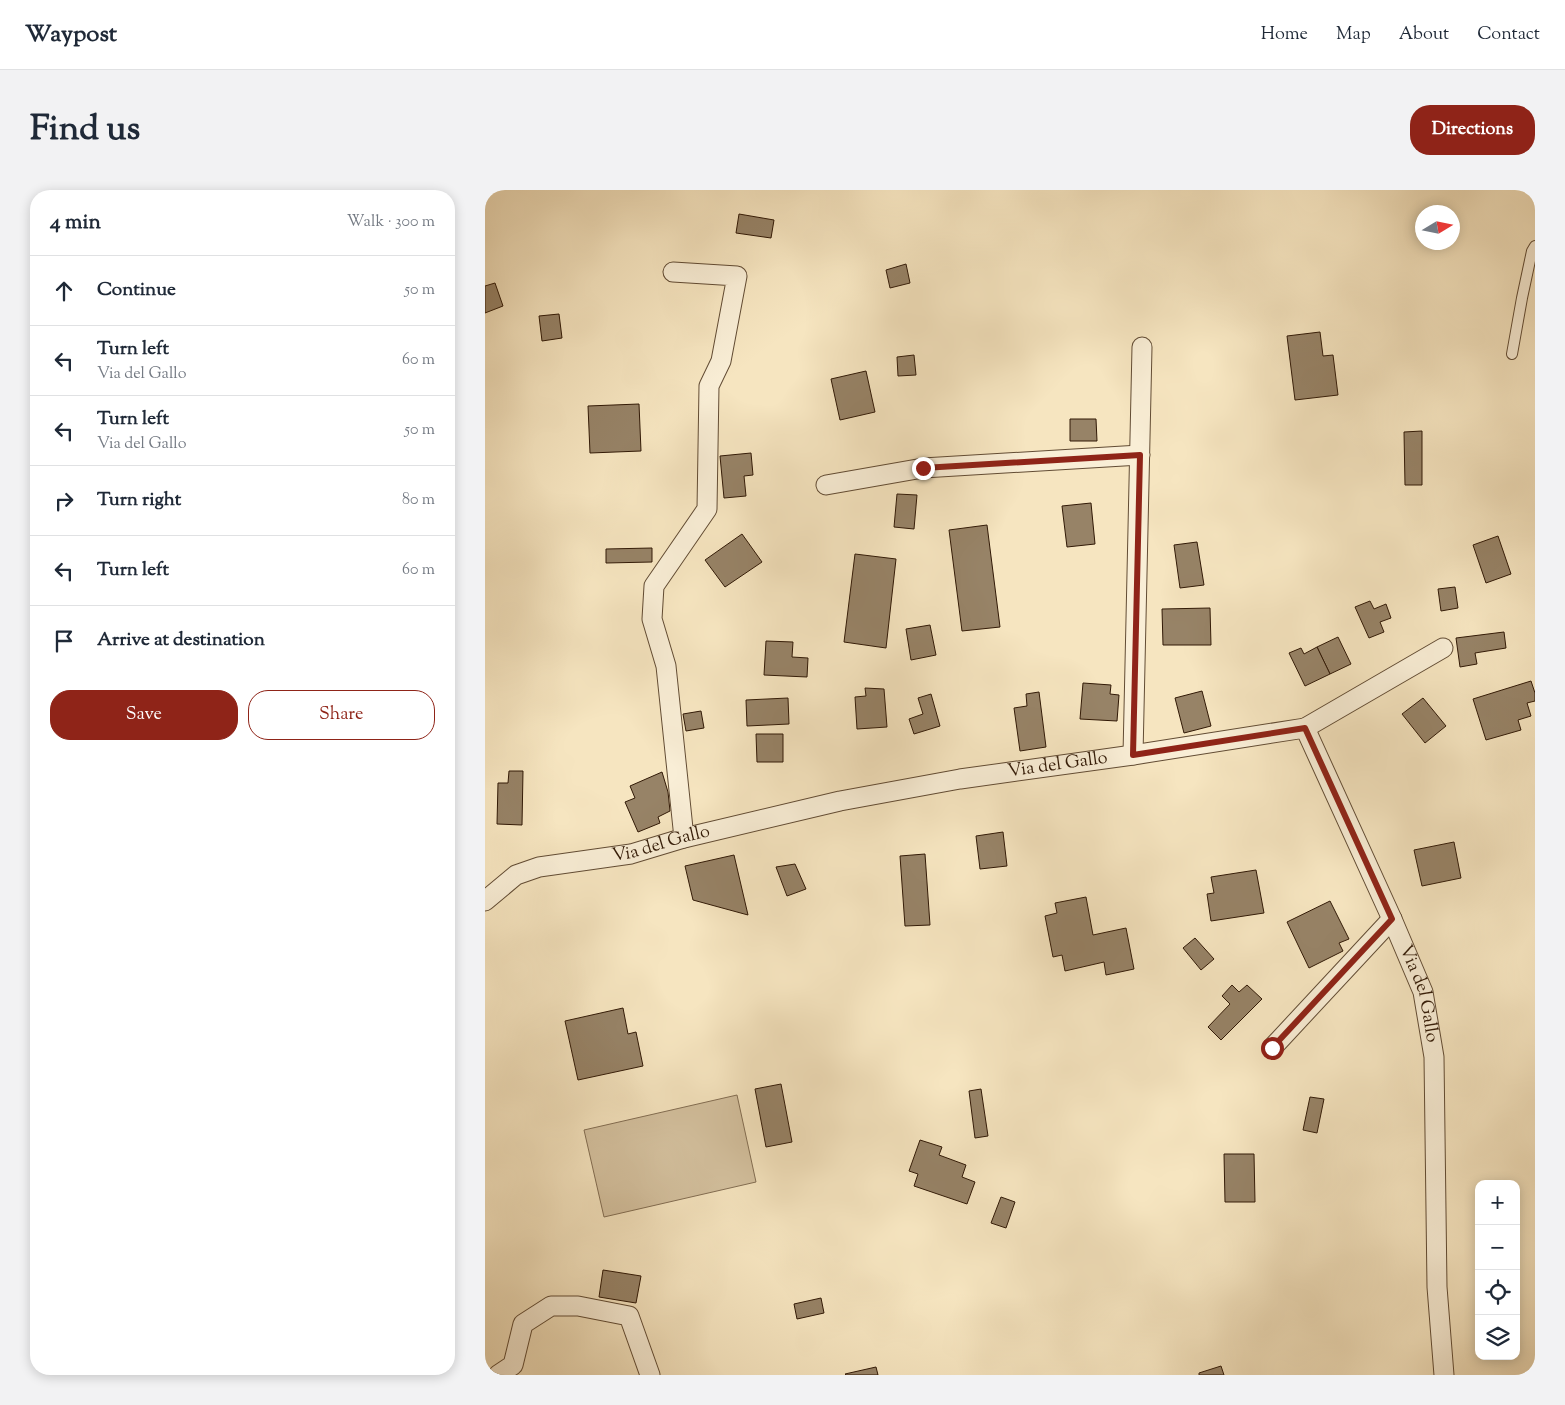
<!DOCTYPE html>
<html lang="en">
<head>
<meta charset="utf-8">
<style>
	:root { --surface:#fff; --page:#f2f2f3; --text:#1f2937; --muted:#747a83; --line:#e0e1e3; --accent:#8f2418 }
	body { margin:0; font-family:"Sorts Mill Goudy",serif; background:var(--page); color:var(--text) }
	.controls { position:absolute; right:15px; bottom:15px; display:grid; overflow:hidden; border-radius:10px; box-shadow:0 2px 12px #0003 }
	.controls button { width:45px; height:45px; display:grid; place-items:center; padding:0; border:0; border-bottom:1px solid var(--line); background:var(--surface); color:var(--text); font:25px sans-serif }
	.compass { position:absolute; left:930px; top:15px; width:45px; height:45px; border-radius:50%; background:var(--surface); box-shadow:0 2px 12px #0003; rotate:80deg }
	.stop { position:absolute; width:15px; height:15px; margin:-11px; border:4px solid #8f2418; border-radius:50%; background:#fff }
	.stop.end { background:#8f2418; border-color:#fff; box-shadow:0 1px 5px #0008 }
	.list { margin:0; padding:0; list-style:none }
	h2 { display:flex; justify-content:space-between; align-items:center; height:65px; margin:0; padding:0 20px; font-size:21px }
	h2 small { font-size:16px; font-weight:400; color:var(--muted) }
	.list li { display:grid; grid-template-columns:32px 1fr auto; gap:15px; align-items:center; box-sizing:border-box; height:70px; padding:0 20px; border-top:1px solid var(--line) }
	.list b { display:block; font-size:19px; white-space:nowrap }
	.list p { margin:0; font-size:16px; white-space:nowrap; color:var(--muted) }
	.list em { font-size:16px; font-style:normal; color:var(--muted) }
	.actions { display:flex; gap:10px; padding:15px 20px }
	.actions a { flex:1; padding:11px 0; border:1px solid var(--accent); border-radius:20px; text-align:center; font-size:18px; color:var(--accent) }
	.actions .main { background:var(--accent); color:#fff }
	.icon { flex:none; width:28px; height:28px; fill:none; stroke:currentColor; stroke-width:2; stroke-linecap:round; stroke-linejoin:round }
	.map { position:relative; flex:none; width:1050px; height:1185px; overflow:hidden; border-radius:20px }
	header { display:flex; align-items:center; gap:30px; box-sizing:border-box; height:70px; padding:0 25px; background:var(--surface); border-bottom:1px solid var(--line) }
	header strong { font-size:24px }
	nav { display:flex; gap:28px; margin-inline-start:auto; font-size:18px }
	.intro { display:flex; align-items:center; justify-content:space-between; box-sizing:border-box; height:120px; padding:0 30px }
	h1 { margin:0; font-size:35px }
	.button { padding:12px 22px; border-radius:20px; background:var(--accent); color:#fff; font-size:18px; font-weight:700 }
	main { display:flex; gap:30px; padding:0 30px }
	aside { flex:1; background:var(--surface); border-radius:20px; box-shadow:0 2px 12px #0003 }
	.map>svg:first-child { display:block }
</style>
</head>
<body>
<header>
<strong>Waypost</strong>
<nav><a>Home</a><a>Map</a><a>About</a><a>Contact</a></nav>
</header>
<div class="intro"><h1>Find us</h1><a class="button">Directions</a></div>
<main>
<aside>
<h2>4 min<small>Walk · 300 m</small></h2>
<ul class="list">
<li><svg class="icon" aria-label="ahead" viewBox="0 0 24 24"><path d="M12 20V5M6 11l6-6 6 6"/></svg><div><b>Continue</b></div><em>50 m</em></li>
<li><svg class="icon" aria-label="left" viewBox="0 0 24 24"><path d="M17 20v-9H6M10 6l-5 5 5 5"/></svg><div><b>Turn left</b><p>Via del Gallo</p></div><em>60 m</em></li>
<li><svg class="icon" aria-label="left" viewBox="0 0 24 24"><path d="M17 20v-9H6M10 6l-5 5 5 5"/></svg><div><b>Turn left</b><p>Via del Gallo</p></div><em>50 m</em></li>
<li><svg class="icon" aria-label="right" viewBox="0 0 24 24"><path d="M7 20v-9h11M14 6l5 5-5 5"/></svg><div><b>Turn right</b></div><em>80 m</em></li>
<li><svg class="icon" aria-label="left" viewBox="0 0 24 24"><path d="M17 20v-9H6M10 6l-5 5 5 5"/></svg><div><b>Turn left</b></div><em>60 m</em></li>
<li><svg class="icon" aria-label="arrive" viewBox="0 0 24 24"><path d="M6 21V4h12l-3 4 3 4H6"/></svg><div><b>Arrive at destination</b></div></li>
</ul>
<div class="actions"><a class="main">Save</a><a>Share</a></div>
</aside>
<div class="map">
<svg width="1050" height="1185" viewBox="0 0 1050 1185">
	<rect width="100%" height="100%" fill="#f6e5c0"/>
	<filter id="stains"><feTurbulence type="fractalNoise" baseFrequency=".004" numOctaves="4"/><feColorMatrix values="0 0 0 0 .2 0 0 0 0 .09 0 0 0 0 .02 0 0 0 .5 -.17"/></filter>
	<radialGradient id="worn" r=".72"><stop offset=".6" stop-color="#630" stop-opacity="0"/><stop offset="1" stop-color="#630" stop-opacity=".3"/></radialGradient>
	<path fill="#d5c2a0" stroke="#836e53" d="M252 905 271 992 119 1027 99 940Z"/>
	<g fill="#978367" stroke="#311906">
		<path d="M254 24 289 30 286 48 251 43Z"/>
		<path d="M421 74 425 93 405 98 401 80Z"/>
		<path d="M10 93 18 116 0 123V96Z"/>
		<path d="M74 124 77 148 57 151 54 126Z"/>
		<path d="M835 142 838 166 848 165 853 205 810 210 802 146Z"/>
		<path d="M429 165 431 185 413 186 412 167Z"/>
		<path d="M381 181 390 222 355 230 346 189Z"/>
		<path d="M154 214 156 261 105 263 103 216Z"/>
		<path d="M585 229H611L612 251H585Z"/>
		<path d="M937 241V295H920L919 242Z"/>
		<path d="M266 263 268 285 259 286 261 306 239 308 235 266Z"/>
		<path d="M412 304 432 305 429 339 409 337Z"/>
		<path d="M606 313 610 354 582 357 577 316Z"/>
		<path d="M502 335 515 437 477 441 464 340Z"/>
		<path d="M257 344 277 372 240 397 220 370Z"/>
		<path d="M1013 346 1026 384 1001 393 988 355Z"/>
		<path d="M712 352 719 395 695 398 689 355Z"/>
		<path d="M167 358V372L121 373V359Z"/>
		<path d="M370 364 411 369 401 458 359 452Z"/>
		<path d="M970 397 973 418 956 421 953 399Z"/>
		<path d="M885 411 889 419 901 414 906 428 895 432 899 442 884 448 870 417Z"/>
		<path d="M725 418 726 455H678L677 419Z"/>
		<path d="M445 435 451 465 426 470 421 439Z"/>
		<path d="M1019 442 1021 458 990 463 992 474 975 477 971 448Z"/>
		<path d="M853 447 866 474 845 484 832 457Z"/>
		<path d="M281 451 308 452 307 467 323 468 322 487 279 485Z"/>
		<path d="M832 457 845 484 820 496 804 463 816 458 819 464Z"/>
		<path d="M1046 491 1050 503V511L1042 513 1046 526 1033 530 1036 540 1001 550 988 509Z"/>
		<path d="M598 493 626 495 625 504 634 505 632 531 595 529Z"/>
		<path d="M380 498 399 499 402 537 372 539 370 507 381 506Z"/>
		<path d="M717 501 726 536 699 543 690 508Z"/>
		<path d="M554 502 561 557 535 561 529 518 542 516 541 504Z"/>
		<path d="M446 504 455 536 429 544 424 529 438 524 433 508Z"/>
		<path d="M303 508 304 534 262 536 261 510Z"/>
		<path d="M938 508 961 536 940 553 917 524Z"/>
		<path d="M216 521 219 538 201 541 198 524Z"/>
		<path d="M271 544H298V572H272Z"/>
		<path d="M24 581H38L37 635 12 634 13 593H23Z"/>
		<path d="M177 582 183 602 185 621 173 627 175 633 153 642 140 612 150 608 145 596Z"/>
		<path d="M518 642 522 676 495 679 491 646Z"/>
		<path d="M969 652 976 688 937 696 929 660Z"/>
		<path d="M440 664 445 735 420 736 415 666Z"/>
		<path d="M249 665 263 725 208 710 200 676Z"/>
		<path d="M310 674 321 699 302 706 291 677Z"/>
		<path d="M771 680 779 723 726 731 722 704 729 703 726 687Z"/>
		<path d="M601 707 608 745 641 738 649 779 621 785 619 772 580 781 577 765 568 767 560 726 572 723 570 713Z"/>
		<path d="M845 711 864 749 854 753 858 761 824 778 802 732Z"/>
		<path d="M710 748 729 769 716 780 698 758Z"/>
		<path d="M747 795 754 802 762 795 777 809 736 850 723 837 745 814 737 806Z"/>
		<path d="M138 818 143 844 151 842 158 876 93 890 80 831Z"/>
		<path d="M296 894 307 952 281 957 270 899Z"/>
		<path d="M496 899 503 946 490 948 484 901Z"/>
		<path d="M825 907 839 909 832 943 818 940Z"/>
		<path d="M435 950 457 957 454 965 481 975 477 987 490 992 482 1014 429 996 433 984 424 981Z"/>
		<path d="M739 964H769L770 1012H740Z"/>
		<path d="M516 1007 530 1012 521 1038 506 1033Z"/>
		<path d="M118 1080 156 1086 151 1113 114 1107Z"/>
		<path d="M336 1108 339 1123 312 1129 309 1114Z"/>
		<path d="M736 1176 739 1185H714V1183Z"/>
		<path d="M391 1177 393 1185H361L360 1184Z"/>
	</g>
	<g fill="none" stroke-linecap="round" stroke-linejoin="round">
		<defs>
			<path id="service" d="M1027 164 1037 108 1047 61 1050 56"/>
			<g id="minor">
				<path d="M188 82 252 86 236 171 224 196 222 319 169 396 167 429 181 476 199 648"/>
				<path d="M341 295 438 278 655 265"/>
				<path d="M820 538 958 458"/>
				<path d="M648 565 657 157"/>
				<path id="s1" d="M0 711 31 685 54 677 146 664 199 648 355 611 475 589 648 565 820 538 907 729 938 802 949 867 952 1097 959 1185"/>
				<path d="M787 858 907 729"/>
				<path d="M13 1185 28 1175 38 1134 66 1116H93L144 1126 165 1185"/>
			</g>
		</defs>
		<use href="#service" stroke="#624c34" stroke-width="12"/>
		<use href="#minor" stroke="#624c34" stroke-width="21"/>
		<use href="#service" stroke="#f9eed6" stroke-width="10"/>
		<use href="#minor" stroke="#f9eed6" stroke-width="19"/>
	</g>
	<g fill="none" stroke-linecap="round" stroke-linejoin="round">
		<path stroke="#8f2418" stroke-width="6" d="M438 278 655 265 648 565 820 538 907 729 787 858"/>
	</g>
	<g text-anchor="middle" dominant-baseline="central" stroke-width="5" stroke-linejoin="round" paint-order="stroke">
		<g font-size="18" fill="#311906" stroke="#f9eed6">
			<text stroke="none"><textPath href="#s1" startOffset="594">Via del Gallo</textPath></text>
			<text stroke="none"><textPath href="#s1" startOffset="189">Via del Gallo</textPath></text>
			<text stroke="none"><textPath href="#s1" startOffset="1134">Via del Gallo</textPath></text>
		</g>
	</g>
	<rect width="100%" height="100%" filter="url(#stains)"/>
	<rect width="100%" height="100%" fill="url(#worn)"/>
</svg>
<div class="controls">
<button>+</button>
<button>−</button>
<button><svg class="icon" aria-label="locate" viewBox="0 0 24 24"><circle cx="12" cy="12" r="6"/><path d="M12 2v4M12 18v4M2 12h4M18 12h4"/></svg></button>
<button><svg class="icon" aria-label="layers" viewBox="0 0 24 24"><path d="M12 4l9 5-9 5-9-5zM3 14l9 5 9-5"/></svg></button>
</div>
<svg class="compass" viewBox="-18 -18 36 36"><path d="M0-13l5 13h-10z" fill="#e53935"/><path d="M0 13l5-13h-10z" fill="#747a83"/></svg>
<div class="stop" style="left:787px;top:858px"></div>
<div class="stop end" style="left:438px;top:278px"></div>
</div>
</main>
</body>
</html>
